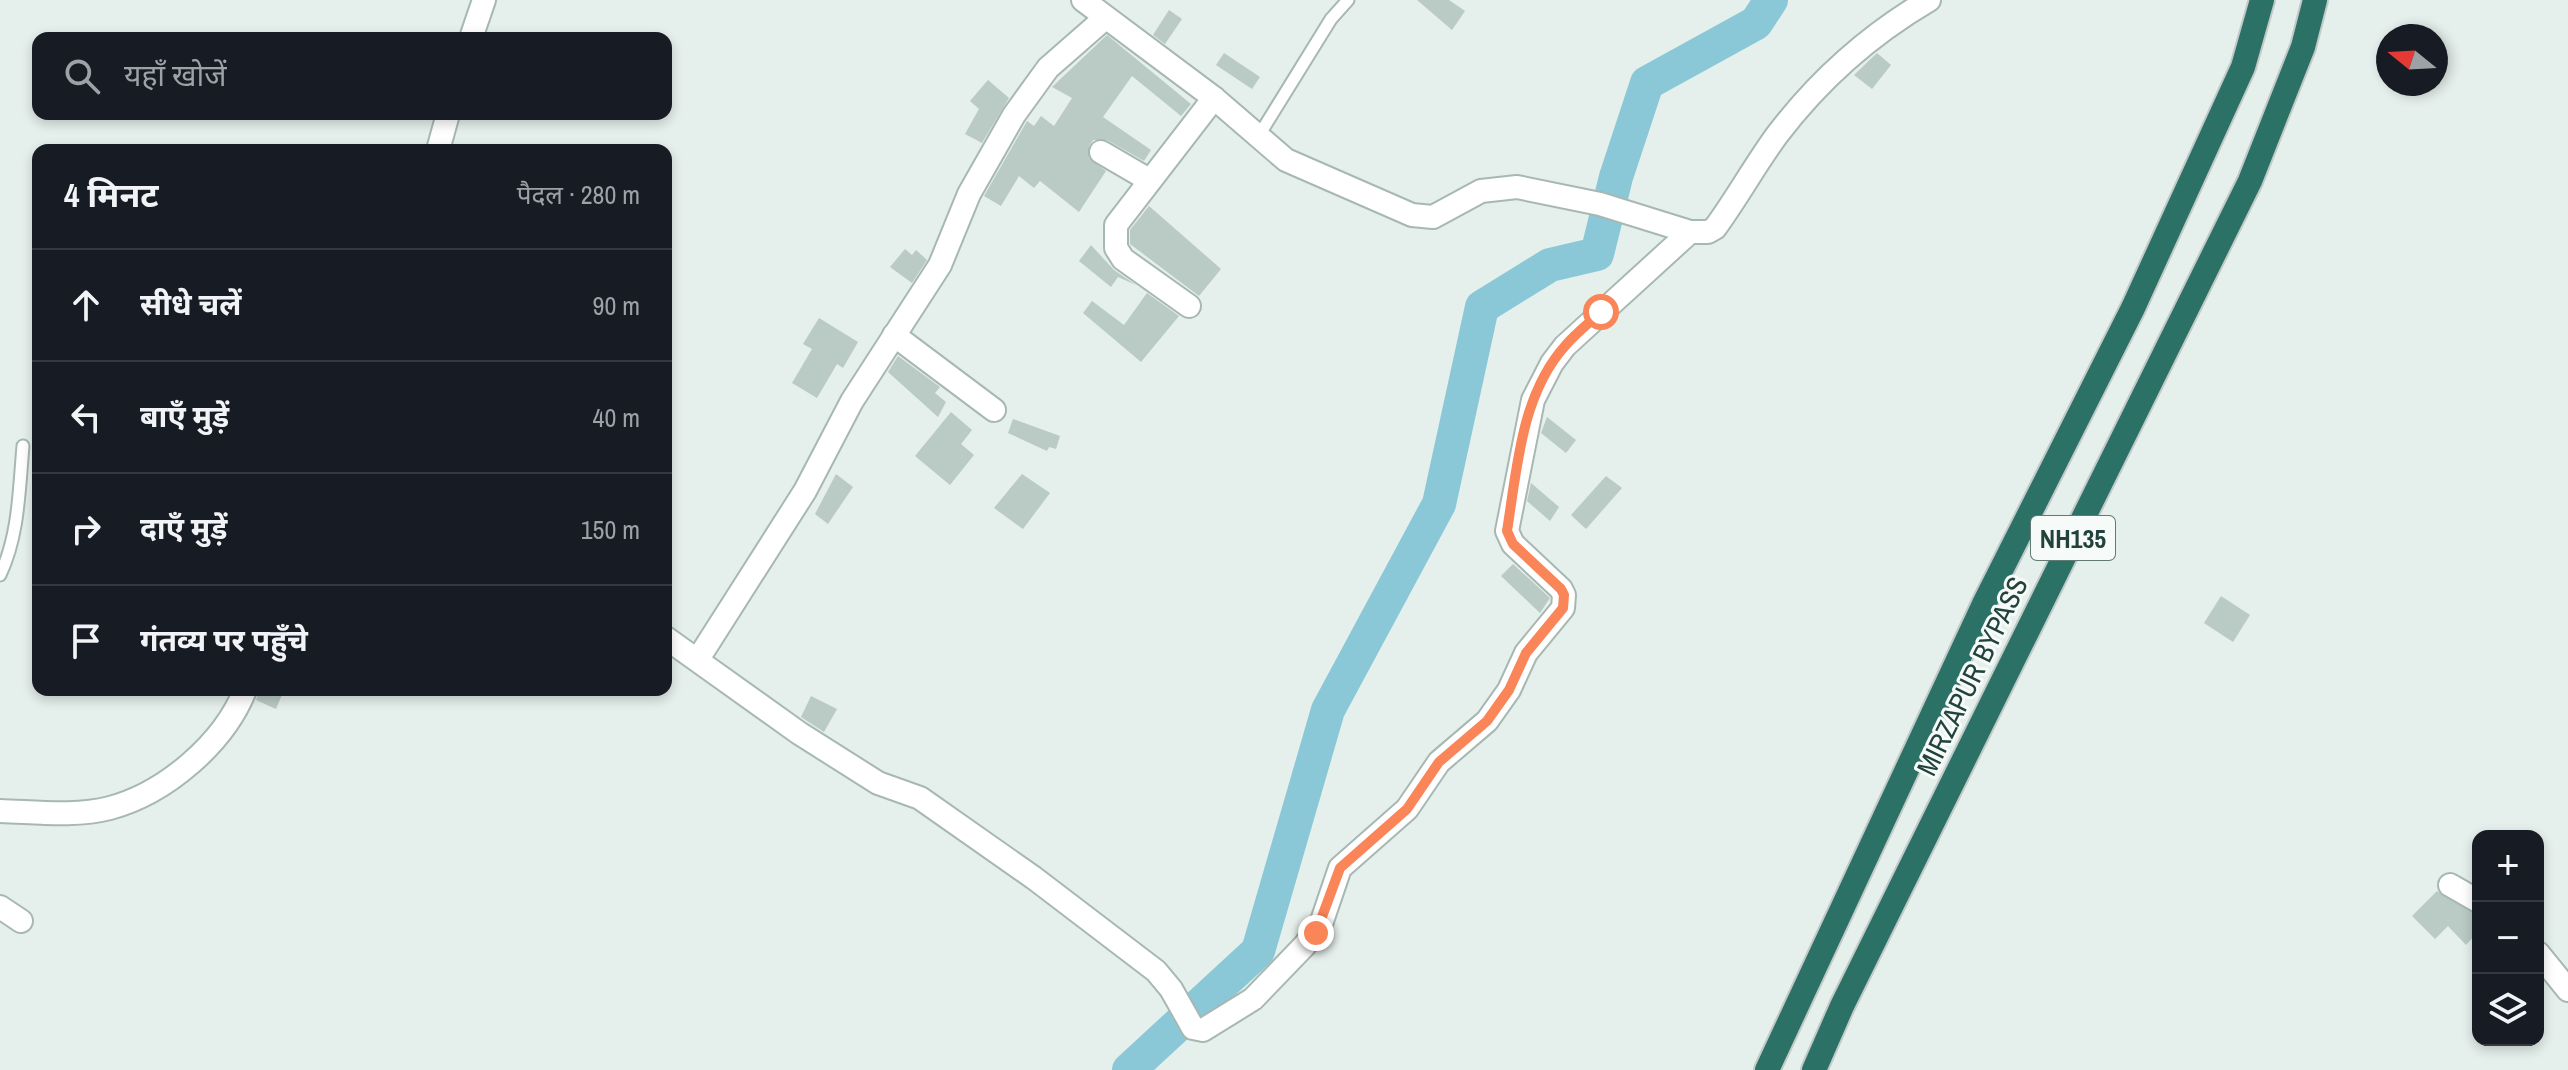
<!DOCTYPE html>
<html lang="hi">
<head>
<meta charset="utf-8">
<style>
	:root { --surface:#171b24; --page:#242831; --text:#f1f3f6; --muted:#9ea1a6; --line:#363941 }
	body { margin:0; font-family:"Archivo Narrow","Noto Sans Devanagari",sans-serif; background:var(--page); color:var(--text) }
	.controls { position:absolute; right:24px; bottom:24px; display:grid; overflow:hidden; border-radius:16px; box-shadow:0 4px 12px #0003 }
	.controls button { width:72px; height:72px; display:grid; place-items:center; padding:0; border:0; border-bottom:2px solid var(--line); background:var(--surface); color:var(--text); font:40px sans-serif }
	.compass { position:absolute; left:2376px; top:24px; width:72px; height:72px; border-radius:50%; background:var(--surface); box-shadow:0 4px 12px #0003; rotate:288deg }
	.stop { position:absolute; width:24px; height:24px; margin:-18px; border:6px solid #fa8558; border-radius:50%; background:#fff }
	.stop.end { background:#fa8558; border-color:#fff; box-shadow:0 2px 8px #0008 }
	.list { margin:0; padding:0; list-style:none }
	h2 { display:flex; justify-content:space-between; align-items:center; height:104px; margin:0; padding:0 32px; font-size:34px }
	h2 small { font-size:26px; font-weight:400; color:var(--muted) }
	.list li { display:grid; grid-template-columns:52px 1fr auto; gap:24px; align-items:center; box-sizing:border-box; height:112px; padding:0 32px; border-top:2px solid var(--line) }
	.list b { display:block; font-size:30px; white-space:nowrap }
	.list em { font-size:26px; font-style:normal; color:var(--muted) }
	.icon { flex:none; width:44px; height:44px; fill:none; stroke:currentColor; stroke-width:2; stroke-linecap:round; stroke-linejoin:round }
	.map { position:relative; flex:none; width:2568px; height:1070px; overflow:hidden }
	.search { position:absolute; background:var(--surface); box-shadow:0 4px 12px #0003; left:32px; top:32px; width:640px; height:88px; display:flex; align-items:center; gap:20px; box-sizing:border-box; padding:0 28px; border-radius:16px; color:var(--muted); font-size:30px }
	.panel { position:absolute; background:var(--surface); box-shadow:0 4px 12px #0003; left:32px; top:144px; width:640px; height:552px; border-radius:16px }
	.map>svg:first-child { display:block }
</style>
</head>
<body>
<div class="map">
<svg width="2568" height="1070" viewBox="0 0 2568 1070">
	<rect width="100%" height="100%" fill="#e5efeb"/>
	<g fill="none" stroke-linecap="round" stroke-linejoin="round">
		<path stroke="#8ac8d7" stroke-width="34" d="M1129 1070 1258 951 1328 710 1439 504 1482 307 1550 265 1597 254 1616 177 1647 83 1756 23 1771 0"/>
	</g>
	<g fill="#bacac4">
		<path d="M1417 0H1449L1465 11 1452 30Z"/>
		<path d="M1169 10 1182 19 1165 44 1153 35Z"/>
		<path d="M1107 35 1191 104 1181 116 1132 76 1103 117 1151 150 1144 161 1107 140H1093L1089 146V158L1106 171 1079 212 1040 181 1034 188 1019 176 1001 206 984 196 1027 121 1034 126 1041 116 1054 126 1072 98 1052 87Z"/>
		<path d="M1224 53 1260 77 1252 89 1216 65Z"/>
		<path d="M1877 53 1891 65 1872 89 1854 75Z"/>
		<path d="M988 80 1009 98 982 143 965 134 979 109 970 101Z"/>
		<path d="M1149 206 1221 269 1199 296 1130 244V230Z"/>
		<path d="M1091 245 1114 270 1136 285 1118 277 1111 287 1079 261Z"/>
		<path d="M905 249 912 255 916 250 927 260 912 283 890 267Z"/>
		<path d="M1147 293 1179 316 1141 362 1083 313 1092 301 1124 325Z"/>
		<path d="M819 318 858 342 843 368 837 364 817 398 792 383 812 349 803 344Z"/>
		<path d="M898 356 940 387 935 393 946 402 938 417 888 372Z"/>
		<path d="M951 412 972 430 961 444 974 455 950 485 915 456Z"/>
		<path d="M1547 417 1576 440 1566 453 1541 433Z"/>
		<path d="M1013 419 1060 436 1056 449 1049 447 1047 451 1008 433Z"/>
		<path d="M836 474 853 487 828 524 815 514Z"/>
		<path d="M1022 474 1050 493 1023 529 994 508Z"/>
		<path d="M1606 476 1622 488 1586 529 1571 515Z"/>
		<path d="M1531 483 1559 507 1550 521 1527 501Z"/>
		<path d="M1513 564 1550 598 1540 613 1501 576Z"/>
		<path d="M2221 596 2250 615 2233 642 2204 623Z"/>
		<path d="M259 690H284L276 709 256 700Z"/>
		<path d="M811 696 837 709 824 732 801 717Z"/>
		<path d="M2437 891 2478 915V932L2466 945 2448 926 2435 939 2412 916Z"/>
	</g>
	<g fill="none" stroke-linecap="round" stroke-linejoin="round">
		<defs>
			<g id="lane">
				<path d="M1258 137 1331 19 1348 0"/>
				<path d="M0 575C19 535 19 490 23 446"/>
			</g>
			<g id="street">
				<path d="M1083 0 1214 98 1286 160 1412 215 1433 217 1481 191 1517 187 1600 204 1690 232H1708L1715 228C1737 198 1755 165 1777 135 1818 81 1871 34 1929 0"/>
				<path d="M471 38 484 0"/>
				<path d="M438 150 448 114"/>
				<path d="M1101 152 1149 180"/>
				<path d="M1189 306 1123 259 1116 248V225L1214 98"/>
				<path d="M894 335 994 410"/>
				<path d="M666 638 799 733 878 783 920 798 1034 878 1156 971 1171 989 1193 1028 1203 1030 1253 999 1305 945 1322 921 1340 868 1407 809 1439 762 1487 721 1509 690 1526 653 1563 608 1564 595 1561 589 1513 544 1507 531 1533 400 1552 363 1565 346 1690 232"/>
				<path d="M698 659 805 491 852 401 940 265 969 194 1014 115 1048 68 1104 19"/>
				<path d="M0 811C36 812 75 817 110 808 166 793 224 743 245 690"/>
				<path d="M2450 885 2478 901"/>
				<path d="M0 907 21 921"/>
				<path d="M2538 953 2568 990"/>
			</g>
			<g id="highway">
				<path d="M1767 1070 1984 604 2133 308 2243 67 2262 0"/>
				<path d="M1814 1070 1842 1006 2250 181 2303 47 2315 0"/>
			</g>
		</defs>
		<use href="#lane" stroke="#a7b8b3" stroke-width="15"/>
		<use href="#street" stroke="#a7b8b3" stroke-width="26"/>
		<use href="#highway" stroke="#c1cac8" stroke-width="28"/>
		<use href="#lane" stroke="#fff" stroke-width="11"/>
		<use href="#street" stroke="#fff" stroke-width="22"/>
		<use href="#highway" stroke="#2c7165" stroke-width="24"/>
	</g>
	<g fill="none" stroke-linecap="round" stroke-linejoin="round">
		<path stroke="#fa8558" stroke-width="10" d="M1316 933 1340 868 1407 809 1439 762 1487 721 1509 690 1526 653 1563 608 1564 595 1561 589 1513 544 1507 531C1517 469 1521 395 1565 346 1575 334 1589 323 1601 312"/>
	</g>
	<g text-anchor="middle" dominant-baseline="central" stroke-width="6" stroke-linejoin="round" paint-order="stroke">
		<rect fill="#f6fbf9" stroke="#627a74" stroke-width="2" x="2031" y="516" width="84" height="44" rx="6"/>
		<g font-size="26" font-weight="bold" fill="#22423b">
			<text x="2073" y="538">NH135</text>
		</g>
		<g font-size="28" fill="#22423b" stroke="#f6fbf9">
			<text transform="translate(1972 676) rotate(-64)">MIRZAPUR BYPASS</text>
		</g>
	</g>
</svg>
<div class="controls">
<button>+</button>
<button>−</button>
<button><svg class="icon" aria-label="layers" viewBox="0 0 24 24"><path d="M12 4l9 5-9 5-9-5zM3 14l9 5 9-5"/></svg></button>
</div>
<svg class="compass" viewBox="-18 -18 36 36"><path d="M0-13l5 13h-10z" fill="#e53935"/><path d="M0 13l5-13h-10z" fill="#9ea1a6"/></svg>
<div class="stop" style="left:1601px;top:312px"></div>
<div class="stop end" style="left:1316px;top:933px"></div>
<div class="search"><svg class="icon" aria-label="search" viewBox="0 0 24 24"><circle cx="10" cy="10" r="6"/><path d="M15 15l6 6"/></svg>यहाँ खोजें</div>
<section class="panel">
<h2>4 मिनट<small>पैदल · 280 m</small></h2>
<ul class="list">
<li><svg class="icon" aria-label="ahead" viewBox="0 0 24 24"><path d="M12 20V5M6 11l6-6 6 6"/></svg><div><b>सीधे चलें</b></div><em>90 m</em></li>
<li><svg class="icon" aria-label="left" viewBox="0 0 24 24"><path d="M17 20v-9H6M10 6l-5 5 5 5"/></svg><div><b>बाएँ मुड़ें</b></div><em>40 m</em></li>
<li><svg class="icon" aria-label="right" viewBox="0 0 24 24"><path d="M7 20v-9h11M14 6l5 5-5 5"/></svg><div><b>दाएँ मुड़ें</b></div><em>150 m</em></li>
<li><svg class="icon" aria-label="arrive" viewBox="0 0 24 24"><path d="M6 21V4h12l-3 4 3 4H6"/></svg><div><b>गंतव्य पर पहुँचे</b></div></li>
</ul>
</section>
</div>
</body>
</html>
